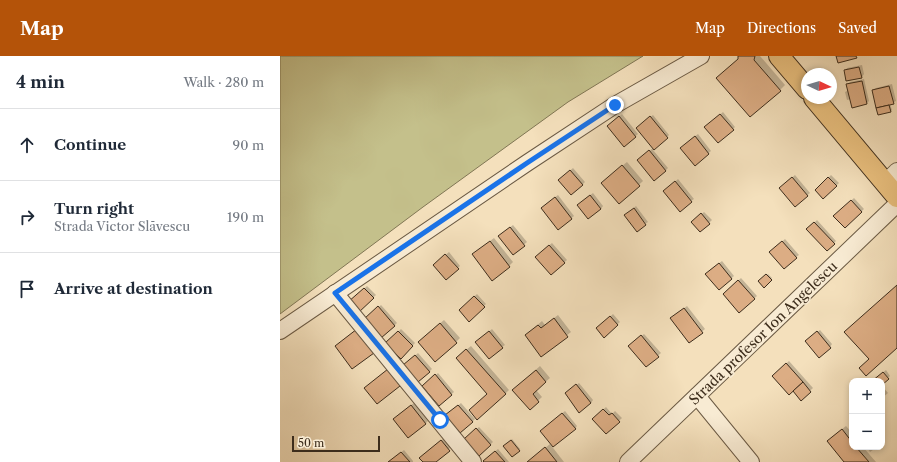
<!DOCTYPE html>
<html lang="en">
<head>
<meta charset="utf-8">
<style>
	:root { --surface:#fff; --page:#f2f2f3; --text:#1f2937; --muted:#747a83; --line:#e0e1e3; --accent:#b45309 }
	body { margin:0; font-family:"Libre Caslon Text",serif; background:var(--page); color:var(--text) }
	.controls { position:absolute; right:12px; bottom:12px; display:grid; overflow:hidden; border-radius:8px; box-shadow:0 2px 6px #0003 }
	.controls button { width:36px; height:36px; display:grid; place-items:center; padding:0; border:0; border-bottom:1px solid var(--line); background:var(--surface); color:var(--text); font:20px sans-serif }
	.compass { position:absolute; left:521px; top:12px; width:36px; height:36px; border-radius:50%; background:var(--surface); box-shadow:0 2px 6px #0003; rotate:94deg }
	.scale { position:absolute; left:12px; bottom:10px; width:88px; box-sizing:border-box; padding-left:4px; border:2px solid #3d2d1c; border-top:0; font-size:11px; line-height:14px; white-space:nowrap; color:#3d2d1c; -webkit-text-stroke:3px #f8ebd3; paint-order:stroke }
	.stop { position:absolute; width:12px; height:12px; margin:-9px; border:3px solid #1a73e8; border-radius:50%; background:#fff }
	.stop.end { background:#1a73e8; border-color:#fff; box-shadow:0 1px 4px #0008 }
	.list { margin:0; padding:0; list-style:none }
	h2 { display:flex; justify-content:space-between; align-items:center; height:52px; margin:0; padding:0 16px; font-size:17px }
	h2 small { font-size:13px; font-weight:400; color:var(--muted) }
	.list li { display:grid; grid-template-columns:26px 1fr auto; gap:12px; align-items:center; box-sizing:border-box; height:72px; padding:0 16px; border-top:1px solid var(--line) }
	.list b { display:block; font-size:15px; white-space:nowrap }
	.list p { margin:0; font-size:13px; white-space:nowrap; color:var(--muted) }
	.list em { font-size:13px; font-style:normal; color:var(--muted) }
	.icon { flex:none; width:22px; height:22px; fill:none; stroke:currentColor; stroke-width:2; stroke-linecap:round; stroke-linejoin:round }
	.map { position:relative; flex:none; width:617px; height:406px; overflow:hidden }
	header { display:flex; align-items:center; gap:24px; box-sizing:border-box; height:56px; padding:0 20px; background:var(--accent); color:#fff }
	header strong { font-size:19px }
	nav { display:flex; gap:22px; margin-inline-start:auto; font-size:14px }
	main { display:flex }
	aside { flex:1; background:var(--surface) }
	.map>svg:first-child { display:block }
</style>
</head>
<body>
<header>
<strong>Map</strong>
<nav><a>Map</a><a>Directions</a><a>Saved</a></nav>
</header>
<main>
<aside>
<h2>4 min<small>Walk · 280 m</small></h2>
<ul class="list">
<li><svg class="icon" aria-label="ahead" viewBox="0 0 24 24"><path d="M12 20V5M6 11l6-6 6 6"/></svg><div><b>Continue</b></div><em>90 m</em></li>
<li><svg class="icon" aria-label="right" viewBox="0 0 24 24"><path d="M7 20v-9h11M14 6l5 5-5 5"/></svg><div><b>Turn right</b><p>Strada Victor Slăvescu</p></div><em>190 m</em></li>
<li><svg class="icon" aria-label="arrive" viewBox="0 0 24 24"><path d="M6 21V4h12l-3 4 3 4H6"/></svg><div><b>Arrive at destination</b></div></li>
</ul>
</aside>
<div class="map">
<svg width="617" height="406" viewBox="0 0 617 406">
	<rect width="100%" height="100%" fill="#f4e0bc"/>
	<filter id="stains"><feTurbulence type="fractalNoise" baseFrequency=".005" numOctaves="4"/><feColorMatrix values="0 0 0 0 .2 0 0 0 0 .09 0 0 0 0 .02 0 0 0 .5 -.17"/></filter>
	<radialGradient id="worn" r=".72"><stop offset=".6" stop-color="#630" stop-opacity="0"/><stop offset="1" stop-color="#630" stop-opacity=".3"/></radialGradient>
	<path fill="#c4c08b" stroke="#807654" d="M0 0H363L288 46 143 151 0 258Z"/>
	<g fill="#0003">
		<path d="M459 0H480L505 29 500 34 437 22 459 2Z"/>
		<path d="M582 9 584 18 582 21 565 15 567 12Z"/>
		<path d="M584 23 589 45 587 47 571 43 567 44 565 36 569 34 567 29 570 26Z"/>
		<path d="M612 28 616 45 610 48 612 54 611 55 593 34 596 32Z"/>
		<path d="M443 56 455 71 453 73 428 69Z"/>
		<path d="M342 58 358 78 344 90 331 68Z"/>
		<path d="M373 59 389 79 373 94 388 112 385 115 361 102 373 92 360 69Z"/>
		<path d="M418 78 431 95 415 108 404 89Z"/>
		<path d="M347 106 363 125 339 147 326 123Z"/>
		<path d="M293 112 305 126 302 129 282 122Z"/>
		<path d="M515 119 530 137 515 149 503 129Z"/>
		<path d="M551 119 559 127 543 142 536 134Z"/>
		<path d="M398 123 414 143 411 145 387 133Z"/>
		<path d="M313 137 323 150 321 153 301 146Z"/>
		<path d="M278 139 294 160 278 173 264 150Z"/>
		<path d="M574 142 584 153 565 171 555 160Z"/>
		<path d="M356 150 368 166 365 168 348 157Z"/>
		<path d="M424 156 432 164 420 175 415 164Z"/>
		<path d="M537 164 556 185 547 194 528 173Z"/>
		<path d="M233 169 247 186 233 198 222 178Z"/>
		<path d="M214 182 233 206 229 210 197 195Z"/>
		<path d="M505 183 519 199 516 201 490 196Z"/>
		<path d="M272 187 287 204 271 218 259 198Z"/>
		<path d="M169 196 180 210 166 222 157 206Z"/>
		<path d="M442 205 454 220 439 233 429 215Z"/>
		<path d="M488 218 492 222 484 230 480 225Z"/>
		<path d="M461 222 477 240 459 256 444 238Z"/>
		<path d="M87 230 96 239 78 255 70 246Z"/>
		<path d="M197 238 206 248 189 264 180 254Z"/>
		<path d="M101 249 117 267 102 281 86 263Z"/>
		<path d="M407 250 425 273 409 286 394 260Z"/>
		<path d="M333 258 340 266 324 280 320 270Z"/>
		<path d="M278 259 291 276 262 299 246 279 262 265 265 269Z"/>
		<path d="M164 264 180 282 176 286 143 282Z"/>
		<path d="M121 273 135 287 121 302 107 287Z"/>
		<path d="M212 273 225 289 222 291 199 284Z"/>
		<path d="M540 274 552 288 550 291 529 283Z"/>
		<path d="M364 278 381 297 366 310 352 288Z"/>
		<path d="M191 290 229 334 225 338H208L181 298Z"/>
		<path d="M138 297 152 313 139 325 125 309Z"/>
		<path d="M509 305 533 332 521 343 496 317Z"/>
		<path d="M260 310 270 322 256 334 262 341 250 352 238 330Z"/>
		<path d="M606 314 610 320 602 327V325H592Z"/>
		<path d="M158 317 174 336 159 349 146 328Z"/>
		<path d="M299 327 313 344 311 347 289 335Z"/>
		<path d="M602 330 608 337 602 342Z"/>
		<path d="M134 347 148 365 145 368 117 360Z"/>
		<path d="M181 347 195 363 192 366 169 357Z"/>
		<path d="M326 351 332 358 335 355 342 362 326 377 313 363Z"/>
		<path d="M285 355 297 370 295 373 264 372Z"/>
		<path d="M566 370 572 377V391H583L596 406H565L552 381Z"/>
		<path d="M199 371 213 386 199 399 185 383Z"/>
		<path d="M164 382 171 391 154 406H144L143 399Z"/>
		<path d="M232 383 240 393 232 399 224 390Z"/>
		<path d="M270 388 284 406H248Z"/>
		<path d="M587 391H597L590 396Z"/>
		<path d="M218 393 229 406H206L207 402Z"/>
		<path d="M124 394 133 405V406H109Z"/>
	</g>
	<g fill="#dcad84" stroke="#3d2d1c">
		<path d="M458 0H475L474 4 501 35 470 61 436 22 458 3Z"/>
		<path d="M556 0H576L577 2 558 7Z"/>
		<path d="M579 11 582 22 566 25 564 14Z"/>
		<path d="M582 25 587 48 572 52 566 28Z"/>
		<path d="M609 30 614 48 596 52 592 34Z"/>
		<path d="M609 49 611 56 598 59 596 52Z"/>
		<path d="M440 58 454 74 438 87 424 71Z"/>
		<path d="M339 60 356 81 344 91 327 70Z"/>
		<path d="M370 60 388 82 374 94 356 72Z"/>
		<path d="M415 80 429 98 415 110 400 92Z"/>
		<path d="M369 94 386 115 374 125 357 104Z"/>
		<path d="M342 109 360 130 339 148 321 127Z"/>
		<path d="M290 114 303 129 291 139 278 124Z"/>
		<path d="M512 121 528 140 515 151 499 132Z"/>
		<path d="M548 121 557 130 543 143 535 134Z"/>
		<path d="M395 125 412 146 400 156 383 135Z"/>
		<path d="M310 139 321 153 308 163 297 149Z"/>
		<path d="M275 141 292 163 278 174 261 152Z"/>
		<path d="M571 144 582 156 565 172 553 160Z"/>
		<path d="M354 152 366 169 357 176 344 159Z"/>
		<path d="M421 157 430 168 420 176 411 166Z"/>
		<path d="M534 166 555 188 547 195 526 173Z"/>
		<path d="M230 171 245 190 233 199 218 180Z"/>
		<path d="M210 185 230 211 212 225 192 198Z"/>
		<path d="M502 185 517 202 504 213 489 196Z"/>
		<path d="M269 189 285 207 271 219 255 201Z"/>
		<path d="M165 198 179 213 166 224 153 209Z"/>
		<path d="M439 207 452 223 439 234 425 218Z"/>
		<path d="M486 218 492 224 484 232 478 225Z"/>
		<path d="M458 224 475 243 459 257 443 238Z"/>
		<path d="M617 229V292L586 320 579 312 589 303 564 276Z"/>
		<path d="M84 232 94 242 78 257 68 246Z"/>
		<path d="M194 240 205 251 189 266 179 254Z"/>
		<path d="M98 250 115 270 101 282 84 263Z"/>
		<path d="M404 252 423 277 409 287 390 262Z"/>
		<path d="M330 260 338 269 324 282 316 272Z"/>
		<path d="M274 262 288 281 261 301 245 279 258 269 261 272Z"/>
		<path d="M160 267 177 287 155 306 138 286Z"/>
		<path d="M77 273 94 297 72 313 55 290Z"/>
		<path d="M118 275 133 290 121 303 105 287Z"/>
		<path d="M209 275 223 292 209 303 195 286Z"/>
		<path d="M537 275 551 292 539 302 525 285Z"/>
		<path d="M361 279 379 301 366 311 348 290Z"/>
		<path d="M186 293 226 338 197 364 189 354 207 338 176 302Z"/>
		<path d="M135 299 150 316 138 326 123 309Z"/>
		<path d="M506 307 523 326 509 339 492 320Z"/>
		<path d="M108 313 120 330 97 348 84 332Z"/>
		<path d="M256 314 266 326 253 338 259 346 250 354 232 334Z"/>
		<path d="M603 316 609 323 602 329V325H592Z"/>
		<path d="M155 318 172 339 159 350 142 330Z"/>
		<path d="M523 326 531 336 521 345 513 335Z"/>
		<path d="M296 328 311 347 299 357 285 337Z"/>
		<path d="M131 349 146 368 128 382 113 363Z"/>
		<path d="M178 349 193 366 180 377 165 359Z"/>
		<path d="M323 353 329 359 332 357 340 366 326 378 312 363Z"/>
		<path d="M282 357 296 373 273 391 260 375Z"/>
		<path d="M196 372 211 389 199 400 184 383Z"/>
		<path d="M562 373 572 386V391H576L589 406H564L547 385Z"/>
		<path d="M161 384 170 395 156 406H143L139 402Z"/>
		<path d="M231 384 240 395 232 401 223 390Z"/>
		<path d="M265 391 277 406H247Z"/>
		<path d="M215 395 225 406H204L203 405Z"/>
		<path d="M121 396 130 406H108Z"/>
	</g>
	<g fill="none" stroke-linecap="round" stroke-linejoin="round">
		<defs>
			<g id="minor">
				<path d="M605 127 617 115"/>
				<path d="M55 237 193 406"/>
				<path d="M0 275 247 107 335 49 421 0"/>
				<path d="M417 340 471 406"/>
				<path d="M348 406 617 148"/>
			</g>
			<g id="major">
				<path d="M499 0 527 33"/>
				<path d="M534 42 617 141"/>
			</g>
		</defs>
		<use href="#minor" stroke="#6b5a44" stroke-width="18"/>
		<use href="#major" stroke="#3d2d1c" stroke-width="22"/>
		<use href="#minor" stroke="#f8ebd3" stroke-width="16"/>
		<use href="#major" stroke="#eac07e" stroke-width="20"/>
	</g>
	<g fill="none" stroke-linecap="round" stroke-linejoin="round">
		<path stroke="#1a73e8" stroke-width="5" d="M160 364 55 237 247 107 335 49"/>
	</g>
	<g text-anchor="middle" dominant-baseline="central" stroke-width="3" stroke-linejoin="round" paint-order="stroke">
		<g font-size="14" fill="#3d2d1c" stroke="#f8ebd3">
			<text transform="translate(483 277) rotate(-44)">Strada profesor Ion Angelescu</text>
		</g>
	</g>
	<rect width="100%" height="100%" filter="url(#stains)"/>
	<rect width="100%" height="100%" fill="url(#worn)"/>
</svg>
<div class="controls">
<button>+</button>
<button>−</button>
</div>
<svg class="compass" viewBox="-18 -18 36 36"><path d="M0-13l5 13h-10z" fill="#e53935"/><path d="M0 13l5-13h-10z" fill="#747a83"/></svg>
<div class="scale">50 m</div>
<div class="stop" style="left:160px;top:364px"></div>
<div class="stop end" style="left:335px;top:49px"></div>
</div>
</main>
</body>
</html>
